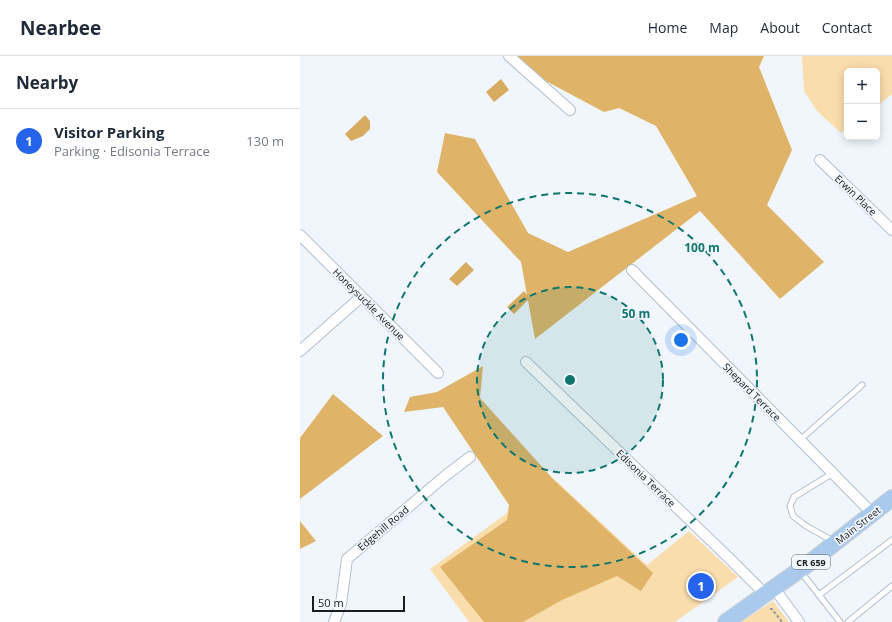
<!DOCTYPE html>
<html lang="en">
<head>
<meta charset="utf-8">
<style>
	:root { --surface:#fff; --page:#f2f2f3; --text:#1f2937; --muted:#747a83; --line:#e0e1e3; --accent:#2563eb }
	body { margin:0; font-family:"Open Sans",sans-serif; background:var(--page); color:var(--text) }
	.controls { position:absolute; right:12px; top:12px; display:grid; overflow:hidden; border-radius:6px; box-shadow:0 2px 10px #0003 }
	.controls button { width:36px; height:36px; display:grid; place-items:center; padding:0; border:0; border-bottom:1px solid var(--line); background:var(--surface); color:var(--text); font:20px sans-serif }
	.scale { position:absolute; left:12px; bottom:10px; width:93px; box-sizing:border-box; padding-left:4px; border:2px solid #181d22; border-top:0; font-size:11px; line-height:14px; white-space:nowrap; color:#181d22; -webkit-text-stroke:3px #f1f6fc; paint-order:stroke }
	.you { position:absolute; left:381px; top:284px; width:14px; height:14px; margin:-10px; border:3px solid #fff; border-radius:50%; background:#1a73e8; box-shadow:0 0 0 6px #1a73e833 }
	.badge { display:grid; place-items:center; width:26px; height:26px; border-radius:50%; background:var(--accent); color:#fff; font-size:13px; font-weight:700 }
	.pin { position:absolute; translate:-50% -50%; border:2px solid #fff; box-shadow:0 1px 4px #0006 }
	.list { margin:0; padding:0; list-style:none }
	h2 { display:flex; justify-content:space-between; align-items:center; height:52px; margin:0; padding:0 16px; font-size:17px }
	h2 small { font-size:13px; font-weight:400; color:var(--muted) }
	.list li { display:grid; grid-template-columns:26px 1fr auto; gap:12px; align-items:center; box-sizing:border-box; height:64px; padding:0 16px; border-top:1px solid var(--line) }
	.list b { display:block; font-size:15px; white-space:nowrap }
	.list p { margin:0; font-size:13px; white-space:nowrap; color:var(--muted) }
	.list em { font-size:13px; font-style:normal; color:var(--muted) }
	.map { position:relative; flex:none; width:592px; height:566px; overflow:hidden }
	header { display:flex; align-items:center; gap:24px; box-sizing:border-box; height:56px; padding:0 20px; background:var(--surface); border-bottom:1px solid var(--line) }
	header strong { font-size:19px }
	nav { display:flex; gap:22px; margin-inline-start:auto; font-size:14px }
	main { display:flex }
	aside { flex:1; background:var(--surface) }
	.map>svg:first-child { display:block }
</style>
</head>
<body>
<header>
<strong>Nearbee</strong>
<nav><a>Home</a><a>Map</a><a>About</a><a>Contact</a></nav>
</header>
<main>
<aside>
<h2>Nearby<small></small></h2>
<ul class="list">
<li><span class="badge">1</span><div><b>Visitor Parking</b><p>Parking · Edisonia Terrace</p></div><em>130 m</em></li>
</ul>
</aside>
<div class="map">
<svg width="592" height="566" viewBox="0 0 592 566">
	<rect width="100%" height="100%" fill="#f1f6fc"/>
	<g fill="#faddac">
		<path d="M502 0H592V38L577 50V15H547V72L541 77 517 55 504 35Z"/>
		<path d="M254 423 347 509 389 475 438 521 375 566H169L130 513Z"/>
		<path d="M473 545 489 566H442Z"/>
	</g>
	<g fill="#dfb468">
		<path d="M211 0H464L459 11 492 94 467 149 524 206 480 243 400 155 235 283 221 206 137 116 145 77 175 83 228 177 268 196 397 140 356 70 319 52 304 56 229 16Z"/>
		<path d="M183 310 180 342 254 424 353 517 341 535 317 520 262 544 223 566H184L140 511 207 464 209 449 143 351 104 356 110 341 137 336Z"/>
		<path d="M33 338 83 380 0 443V382Z"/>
		<path d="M0 465 16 485 0 493Z"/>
	</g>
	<g fill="#d7ac60">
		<path d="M201 23 209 34 194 46 186 36Z"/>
		<path d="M65 59 70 65V73L63 80 51 85 45 78Z"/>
		<path d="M166 206 174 214 157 230 149 223Z"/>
		<path d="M224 235 230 242 214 258 207 251Z"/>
	</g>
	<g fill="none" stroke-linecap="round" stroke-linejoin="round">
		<defs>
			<g id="service">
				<path d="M500 384 562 329"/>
				<path d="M533 417 494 441 490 450 493 460 506 470 533 485"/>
				<path d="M501 516 519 539"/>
				<path d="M540 566 519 539 592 484"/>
				<path d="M548 566 592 530"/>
			</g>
			<g id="minor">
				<path d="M209 0 270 54"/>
				<path d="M520 104 592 174"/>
				<path d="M0 179 138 317"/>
				<path d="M332 214 573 458"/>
				<path d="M0 295 61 241"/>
				<path d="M226 306 429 502 465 538"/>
				<path d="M474 532 499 566"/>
				<path d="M34 566 41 548 47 503 145 420 170 401"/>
			</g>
			<path id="primary" d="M426 566 508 508 592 442"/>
		</defs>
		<use href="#service" stroke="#b2bfcd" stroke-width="7"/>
		<use href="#minor" stroke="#b2bfcd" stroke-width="12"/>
		<use href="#primary" stroke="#d1d2d3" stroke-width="18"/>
		<path stroke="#92979d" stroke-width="2" stroke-dasharray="3 2" stroke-linecap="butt" d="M470 553H472L482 566"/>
		<use href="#service" stroke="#fff" stroke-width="5"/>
		<use href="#minor" stroke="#fff" stroke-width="10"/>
		<use href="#primary" stroke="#a9caec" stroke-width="16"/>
	</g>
	<circle cx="270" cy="324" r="93" fill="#0f766e" fill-opacity=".12"/>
	<g fill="none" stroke="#0f766e" stroke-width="2" stroke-dasharray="7 5">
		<circle cx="270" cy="324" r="93"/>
		<circle cx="270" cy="324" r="187"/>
	</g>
	<g text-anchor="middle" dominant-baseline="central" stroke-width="3.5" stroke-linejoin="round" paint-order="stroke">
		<rect fill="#f1f6fc" stroke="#595e63" stroke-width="1" x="492" y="499" width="38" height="14" rx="3"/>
		<g font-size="9" font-weight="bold" fill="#181d22">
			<text x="511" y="506">CR 659</text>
		</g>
		<g font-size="10" fill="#181d22" stroke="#f1f6fc">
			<text transform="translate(556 139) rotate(44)">Erwin Place</text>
			<text transform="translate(69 248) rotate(45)">Honeysuckle Avenue</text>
			<text transform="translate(452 336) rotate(45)">Shepard Terrace</text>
			<text transform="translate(346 422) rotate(44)">Edisonia Terrace</text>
			<text transform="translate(558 469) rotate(-38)">Main Street</text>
			<text transform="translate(83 472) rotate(-40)">Edgehill Road</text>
		</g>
	</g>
	<circle cx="270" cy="324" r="6" fill="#0f766e" stroke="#f1f6fc" stroke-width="2"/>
	<g font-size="12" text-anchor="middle" font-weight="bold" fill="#0f766e" stroke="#f1f6fc" stroke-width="3.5" stroke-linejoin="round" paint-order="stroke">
		<text x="402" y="196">100 m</text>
		<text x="336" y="262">50 m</text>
	</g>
</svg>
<div class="controls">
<button>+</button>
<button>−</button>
</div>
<div class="scale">50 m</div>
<div class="you"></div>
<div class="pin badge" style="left:401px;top:530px">1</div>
</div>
</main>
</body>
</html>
